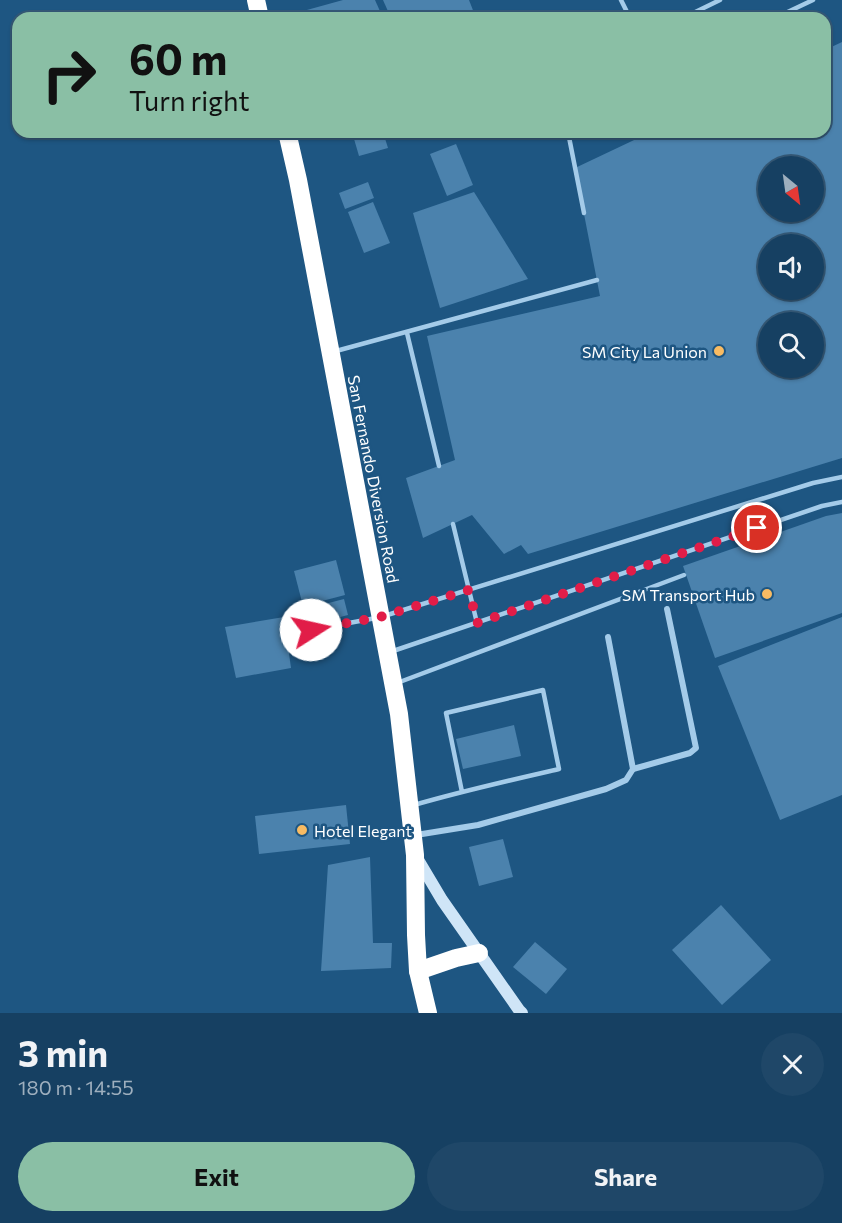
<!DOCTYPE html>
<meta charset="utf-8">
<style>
body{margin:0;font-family:Commissioner,sans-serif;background:#1f4768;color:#f1f3f6;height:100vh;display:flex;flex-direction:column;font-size:22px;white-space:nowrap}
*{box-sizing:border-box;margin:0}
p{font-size:20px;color:#9eafbe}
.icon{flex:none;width:33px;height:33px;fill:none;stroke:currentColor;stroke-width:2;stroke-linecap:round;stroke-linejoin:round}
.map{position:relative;height:1013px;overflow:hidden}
.sheet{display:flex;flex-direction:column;background:#164062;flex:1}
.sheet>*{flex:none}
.top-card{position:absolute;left:12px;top:12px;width:819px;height:126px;border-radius:18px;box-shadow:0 2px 4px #0004,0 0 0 2px #355977;background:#8abfa5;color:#111;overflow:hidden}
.needle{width:39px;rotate:151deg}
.buttons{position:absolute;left:758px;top:156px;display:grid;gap:12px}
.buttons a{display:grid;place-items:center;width:66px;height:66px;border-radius:50%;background:#164062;box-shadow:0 2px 4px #0004,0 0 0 2px #355977;font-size:30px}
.pin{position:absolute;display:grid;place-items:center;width:51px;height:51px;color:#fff;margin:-26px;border:3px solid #fff;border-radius:50%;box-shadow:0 2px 6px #0007}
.me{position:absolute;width:66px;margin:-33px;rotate:80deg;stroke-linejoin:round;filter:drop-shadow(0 0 4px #0008)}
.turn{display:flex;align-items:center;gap:21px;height:126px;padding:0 18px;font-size:27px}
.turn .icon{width:78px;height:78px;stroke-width:2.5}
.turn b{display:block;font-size:42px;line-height:51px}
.round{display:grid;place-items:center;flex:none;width:63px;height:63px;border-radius:32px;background:#1f4768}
.head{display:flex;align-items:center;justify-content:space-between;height:102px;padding:0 18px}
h1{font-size:36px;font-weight:700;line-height:45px}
.button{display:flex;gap:12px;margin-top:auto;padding:12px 18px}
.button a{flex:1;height:69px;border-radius:36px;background:#8abfa5;color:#111;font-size:24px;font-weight:700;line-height:69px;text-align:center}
.button a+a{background:#1f4768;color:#f1f3f6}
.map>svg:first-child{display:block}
.building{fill:#4b82ad;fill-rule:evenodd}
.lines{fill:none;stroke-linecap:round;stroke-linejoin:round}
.lane{stroke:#a4cbe9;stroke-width:4.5}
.street{stroke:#a4cbe9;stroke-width:6}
.secondary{stroke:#cfe5f7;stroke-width:12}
.highway{stroke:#fff;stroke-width:18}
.route{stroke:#e11d48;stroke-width:10;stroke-dasharray:0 18}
.poi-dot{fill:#f8bb63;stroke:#1e5682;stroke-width:2}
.labels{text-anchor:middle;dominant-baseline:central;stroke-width:5;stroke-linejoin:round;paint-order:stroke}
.poi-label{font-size:16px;fill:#fff;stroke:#1e5682;text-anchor:end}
.street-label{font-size:16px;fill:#fff;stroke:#1e5682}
</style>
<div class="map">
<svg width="842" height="1013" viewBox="0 0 842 1013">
<rect width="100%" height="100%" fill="#1e5682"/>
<g class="building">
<path d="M343 0H375L383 18H296V13Z"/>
<path d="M383 0H469L476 18H391Z"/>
<path d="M842 42V458L528 554 521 545 504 554 472 515 423 538 406 478 455 460 427 336 600 296 575 168 651 132H825V50ZM768 166H813V212H768ZM768 244H813V290H768ZM768 322H813V368H768Z"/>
<path d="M352 132H383L388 148 359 156Z"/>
<path d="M456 144 473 185 447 196 430 154Z"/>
<path d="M368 182 374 198 345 209 339 193Z"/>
<path d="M474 192 528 279 440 308 413 213Z"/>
<path d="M373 202 390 243 364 253 348 212Z"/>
<path d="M842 513V613L715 658 683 566 826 516Z"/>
<path d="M336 560 345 595 303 606 294 571Z"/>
<path d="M344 599 348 615 321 622 317 606Z"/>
<path d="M284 617 291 668 236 678 225 627Z"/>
<path d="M842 617V795L780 820 718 666Z"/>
<path d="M514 725 521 756 463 769 456 739Z"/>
<path d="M346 805 350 844 259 854 255 816Z"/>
<path d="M503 839 513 877 479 886 469 847Z"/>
<path d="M370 857 373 943H392L391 968 321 971 328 865Z"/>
<path d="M721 905 771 960 722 1005 672 950Z"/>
<path d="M535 942 567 969 546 994 513 967Z"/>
</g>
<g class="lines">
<g class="lane">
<path d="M621 0 630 18"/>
<path d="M683 18 720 0"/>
<path d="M775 18 813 0"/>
<path d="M568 132 584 213"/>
<path d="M407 333 439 466"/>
<path d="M336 351 597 280"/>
<path d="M453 524 477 623"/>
<path d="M384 616 813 483 842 477"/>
<path d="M311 630 376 618"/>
<path d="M393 651 822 506 842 502"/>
<path d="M397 683 684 575"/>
<path d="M414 805C462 791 511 780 559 769L543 690 446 713 462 792"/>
</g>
<g class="street">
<path d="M633 769 690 753 696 748 667 609"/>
<path d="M416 835 478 825 606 789 626 780 633 769 608 637"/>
</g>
<path class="secondary" d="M417 858 442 900 519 1010 522 1013"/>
<g class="highway">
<path d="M256 0 260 18"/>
<path d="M287 132 298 180 399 714 415 855 416 935 418 971 428 1013"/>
<path d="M418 971 456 958 479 953"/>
</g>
</g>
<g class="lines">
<path class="route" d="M311 630 380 617 469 590 477 623 757 528"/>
</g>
<g class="poi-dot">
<circle cx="719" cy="351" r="6"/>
<circle cx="767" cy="594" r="6"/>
<circle cx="302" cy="830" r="6"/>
</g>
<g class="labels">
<g class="poi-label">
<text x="707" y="351">SM City La Union</text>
<text x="755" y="594">SM Transport Hub</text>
<text x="314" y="830" text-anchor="start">Hotel Elegant</text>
</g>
<g class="street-label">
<text transform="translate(374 479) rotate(79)">San Fernando Diversion Road</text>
</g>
</g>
</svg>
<div class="buttons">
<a><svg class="needle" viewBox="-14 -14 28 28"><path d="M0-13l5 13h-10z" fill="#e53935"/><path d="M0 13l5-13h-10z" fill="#9eafbe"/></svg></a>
<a><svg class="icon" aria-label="sound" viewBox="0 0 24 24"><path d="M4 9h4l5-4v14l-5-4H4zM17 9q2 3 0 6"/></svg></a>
<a><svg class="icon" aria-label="search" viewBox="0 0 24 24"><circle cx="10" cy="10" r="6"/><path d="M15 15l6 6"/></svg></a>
</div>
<div class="pin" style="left:757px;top:528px;background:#d93025"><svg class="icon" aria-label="arrive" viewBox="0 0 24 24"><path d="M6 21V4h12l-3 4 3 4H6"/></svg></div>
<svg class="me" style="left:311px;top:630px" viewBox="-20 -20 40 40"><circle r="19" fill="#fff"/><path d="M0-13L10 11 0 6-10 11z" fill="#e11d48"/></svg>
<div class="top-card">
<div class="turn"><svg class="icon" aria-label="right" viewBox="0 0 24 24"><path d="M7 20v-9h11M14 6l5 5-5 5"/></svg><div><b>60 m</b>Turn right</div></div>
</div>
</div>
<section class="sheet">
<div class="head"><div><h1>3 min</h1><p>180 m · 14:55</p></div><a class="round"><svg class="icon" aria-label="close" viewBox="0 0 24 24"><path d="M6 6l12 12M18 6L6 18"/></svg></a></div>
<div class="button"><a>Exit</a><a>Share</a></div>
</section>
